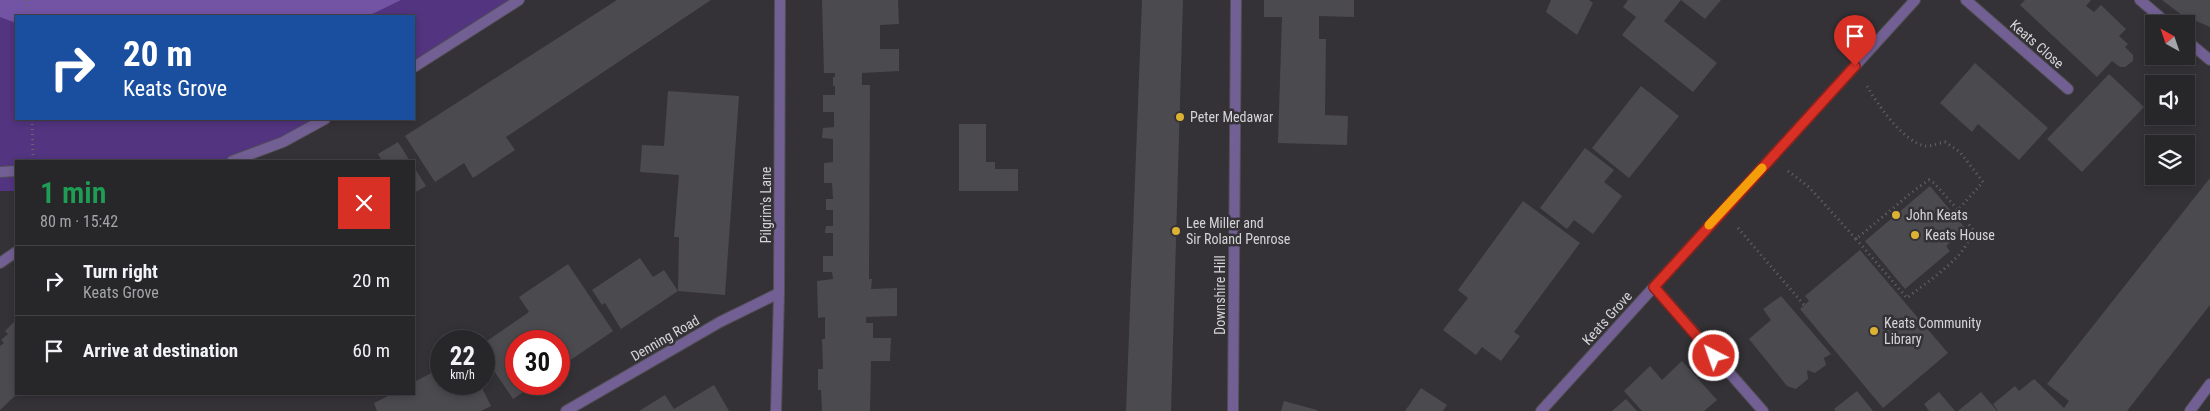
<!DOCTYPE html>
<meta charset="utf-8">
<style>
body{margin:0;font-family:"Roboto Condensed",sans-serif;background:#2f2e30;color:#f1f3f6;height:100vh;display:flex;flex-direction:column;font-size:19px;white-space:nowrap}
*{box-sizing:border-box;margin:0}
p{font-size:16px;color:#a4a5a8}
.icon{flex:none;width:28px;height:28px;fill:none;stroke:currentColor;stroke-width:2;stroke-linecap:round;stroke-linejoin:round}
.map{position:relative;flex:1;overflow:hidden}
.sheet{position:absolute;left:15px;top:160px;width:400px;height:235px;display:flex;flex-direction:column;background:#272628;border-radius:0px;box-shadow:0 2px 8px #0003,0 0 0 1px #434345}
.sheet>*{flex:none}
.guide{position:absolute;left:15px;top:15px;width:400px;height:105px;border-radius:0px;box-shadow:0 2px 8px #0003,0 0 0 1px #434345;background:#1a4fa0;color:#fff;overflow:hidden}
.needle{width:32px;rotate:320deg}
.tools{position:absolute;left:2145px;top:15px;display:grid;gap:10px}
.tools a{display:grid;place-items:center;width:50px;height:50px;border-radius:0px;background:#272628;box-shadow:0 2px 8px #0003,0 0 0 1px #434345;font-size:25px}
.speed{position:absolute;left:430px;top:330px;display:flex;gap:10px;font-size:25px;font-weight:700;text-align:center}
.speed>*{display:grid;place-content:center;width:65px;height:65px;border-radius:50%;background:#272628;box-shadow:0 2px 8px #0003,0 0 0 1px #434345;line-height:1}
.speed small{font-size:12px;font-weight:400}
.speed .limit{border:8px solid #d22;background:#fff;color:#111}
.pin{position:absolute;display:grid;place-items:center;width:42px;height:42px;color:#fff;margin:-51px -21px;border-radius:50% 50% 50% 0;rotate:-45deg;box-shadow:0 0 5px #0007}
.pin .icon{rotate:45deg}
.me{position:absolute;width:55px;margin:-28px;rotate:319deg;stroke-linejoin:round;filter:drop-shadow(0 0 4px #0008)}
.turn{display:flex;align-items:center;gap:18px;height:105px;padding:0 25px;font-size:22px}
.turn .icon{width:65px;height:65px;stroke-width:2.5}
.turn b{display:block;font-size:35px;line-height:42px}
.round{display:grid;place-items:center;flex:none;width:52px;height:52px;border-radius:0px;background:#2f2e30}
.overview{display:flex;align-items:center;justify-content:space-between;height:85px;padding:0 25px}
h1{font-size:30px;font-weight:600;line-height:38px;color:#1e9e55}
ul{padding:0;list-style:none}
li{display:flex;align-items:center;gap:15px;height:70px;padding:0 25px;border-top:1px solid #434345}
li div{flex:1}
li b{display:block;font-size:19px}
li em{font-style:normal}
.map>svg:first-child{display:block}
.green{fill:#533480}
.forest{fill:#7354a4}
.building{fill:#4b4a4e}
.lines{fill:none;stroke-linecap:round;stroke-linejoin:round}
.minor-casing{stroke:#514f53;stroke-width:12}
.path{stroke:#676569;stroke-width:3;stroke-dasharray:1 4;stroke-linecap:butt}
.minor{stroke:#725f94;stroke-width:10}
.route-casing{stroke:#8d1f18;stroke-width:12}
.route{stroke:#d93025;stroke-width:9}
.slow{stroke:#f59e0b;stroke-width:9}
.poi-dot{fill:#dcb233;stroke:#343236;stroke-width:2}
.labels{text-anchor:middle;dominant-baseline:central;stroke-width:5;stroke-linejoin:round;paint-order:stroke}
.street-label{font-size:14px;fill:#d5d4d7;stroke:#343236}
.poi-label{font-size:14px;fill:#d5d4d7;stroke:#343236;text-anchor:start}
</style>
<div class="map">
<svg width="2210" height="411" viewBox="0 0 2210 411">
<rect width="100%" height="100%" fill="#343236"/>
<path class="green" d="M0 0H519L414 67V16H16V119H325L232 161H16V191H0Z"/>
<path class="forest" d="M0 0H401L368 16H16V23L0 17Z"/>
<g class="building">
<path d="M617 0H711L506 137 515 150 473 178 464 163 435 182 405 136Z"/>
<path d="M822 0H898L899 24 880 25V49H899V71L862 73V85H870L869 279H872L871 289 897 288V316L866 317V323H873V338H891L890 361H871L870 411H822L821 390H818V369H823L822 339H825V317L818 318 817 281 833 279 832 272H823V256H833V233H825L826 226H833V210H826V199H833L832 183H824V163L833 162V139L822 138 823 128 834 127V112H823V95H835V86H833V77H835V73H824Z"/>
<path d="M1142 0H1183L1171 411H1126Z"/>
<path d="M1264 0H1354V17L1319 16V39H1326L1325 115 1348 116 1347 145 1278 143 1282 17H1264Z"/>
<path d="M1551 0H1589L1593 3 1577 35 1546 12Z"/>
<path d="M1628 0H1721L1705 19 1681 0 1664 21 1717 63 1693 92 1622 35 1636 17 1623 7Z"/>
<path d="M2025 0H2091L2086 6 2094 12 2101 5 2126 29 2119 36 2128 44 2125 47 2133 55V61L2125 67H2120L2112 61 2097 77 2020 5Z"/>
<path d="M2162 0H2210V27L2182 15Z"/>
<path d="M1975 63 2048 128 2019 160 1978 124 1972 132 1940 103Z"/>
<path d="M2109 74 2144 107 2082 172 2047 139Z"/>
<path d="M1641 86 1679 116 1629 178 1592 148Z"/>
<path d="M668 91 739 96 725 295 678 291 621 329 605 303 602 305 592 290 640 258 653 277 664 270 678 291 679 237H674L679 175 640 172 642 145 664 146Z"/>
<path d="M959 124H986V162H995V169H1018V191H959Z"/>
<path d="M398 142 410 161H382L378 154Z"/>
<path d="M1585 148 1614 170 1604 182 1622 196 1593 234 1574 220 1567 229 1540 208Z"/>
<path d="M414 167 426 186 414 193Z"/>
<path d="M2210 178V305L2127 411H1998L1993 404 2015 386 2019 391 2034 379 2064 408 2069 401 2047 384Z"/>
<path d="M1930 186 1966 229 1946 246 1950 251 1905 289 1865 241Z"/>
<path d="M1523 201 1580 243 1514 332 1520 336 1501 361 1482 347 1476 355 1443 330 1468 298 1458 290Z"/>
<path d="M1860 250 1948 353 1883 408 1800 309 1809 301 1805 296Z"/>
<path d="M568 264 613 331 559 368V341H516V384H535L513 399 484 356V343L529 312 519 297Z"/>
<path d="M1781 296 1831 354 1824 358 1826 365 1815 373 1807 370 1808 379 1796 389 1787 386 1749 339 1771 320 1763 309Z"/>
<path d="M16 320V395L0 410V346L4 343 1 340 8 334 5 331Z"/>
<path d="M1682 361 1717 400 1704 411H1642L1624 391 1650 366 1662 380Z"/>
<path d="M441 368V384H480L491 406 481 411H377L374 403 392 394H414V382Z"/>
<path d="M714 385 729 411H639L665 395 674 409Z"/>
<path d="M1421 388 1447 405 1443 411H1405Z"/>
<path d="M1857 391 1873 411H1836L1834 409Z"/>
<path d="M1939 392 1955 411H1929L1924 404Z"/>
<path d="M1981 392 1997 411H1958Z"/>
<path d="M1626 399 1637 411H1612Z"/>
<path d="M1284 401 1317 410V411H1281Z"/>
</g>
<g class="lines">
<g class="minor-casing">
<g id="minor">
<path d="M1966 0 2068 89"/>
<path d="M2140 0 2168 24"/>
<path d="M2186 40 2210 60"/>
<path d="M414 67 519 0"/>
<path d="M232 161 283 142 325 119"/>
<path d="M0 172 16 171"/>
<path d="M0 263 16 252"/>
<path d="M1654 287 1763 411"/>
<path d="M566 411 720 322 779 293"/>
<path d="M776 411 779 293 780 0"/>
<path d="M1233 411 1236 0"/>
<path d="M1541 411 1915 0"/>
<path d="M2190 411 2210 384"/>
</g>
</g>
<g class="path">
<path d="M27 0 28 16"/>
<path d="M32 119 33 156"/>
<path d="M1788 171 1809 187 1856 239 1916 189 1929 180 1934 183 1958 210 1983 182 1960 152 1945 142C1940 143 1932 146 1926 146 1904 143 1877 104 1867 86"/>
<path d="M1738 228 1804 305"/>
<path d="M1856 239 1907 298C1930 279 1965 259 1973 230L1958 210"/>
</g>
<use href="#minor" class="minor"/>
</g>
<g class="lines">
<g class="route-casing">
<path id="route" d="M1714 356 1654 287 1855 66"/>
</g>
<use href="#route" class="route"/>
<path class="slow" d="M1709 225 1762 168"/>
</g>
<g class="poi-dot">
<circle cx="1180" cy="117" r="5"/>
<circle cx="1896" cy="215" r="5"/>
<circle cx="1176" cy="231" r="5"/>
<circle cx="1915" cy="235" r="5"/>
<circle cx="1874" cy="331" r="5"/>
</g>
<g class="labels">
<g class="street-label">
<text transform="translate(2037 44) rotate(41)">Keats Close</text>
<text transform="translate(766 205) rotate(-90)">Pilgrim's Lane</text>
<text transform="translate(1220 295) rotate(-90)">Downshire Hill</text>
<text transform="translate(1607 318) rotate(-48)">Keats Grove</text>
<text transform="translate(665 338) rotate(-30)">Denning Road</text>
</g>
<g class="poi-label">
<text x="1190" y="117">Peter Medawar</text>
<text x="1906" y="215">John Keats</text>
<text x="1186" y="223">Lee Miller and<tspan x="1186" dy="16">Sir Roland Penrose</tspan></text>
<text x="1925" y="235">Keats House</text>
<text x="1884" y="323">Keats Community<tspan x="1884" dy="16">Library</tspan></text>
</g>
</g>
</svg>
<div class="tools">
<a><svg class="needle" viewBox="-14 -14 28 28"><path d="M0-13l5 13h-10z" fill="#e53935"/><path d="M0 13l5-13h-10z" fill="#a4a5a8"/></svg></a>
<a><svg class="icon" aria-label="sound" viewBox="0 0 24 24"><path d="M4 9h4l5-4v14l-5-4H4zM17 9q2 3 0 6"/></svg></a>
<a><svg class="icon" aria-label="layers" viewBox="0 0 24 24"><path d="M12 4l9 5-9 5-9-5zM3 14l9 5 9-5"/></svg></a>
</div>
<div class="speed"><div>22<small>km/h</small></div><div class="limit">30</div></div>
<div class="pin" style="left:1855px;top:66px;background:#d93025"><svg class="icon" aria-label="arrive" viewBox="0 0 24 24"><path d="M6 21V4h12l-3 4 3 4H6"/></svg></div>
<svg class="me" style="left:1714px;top:356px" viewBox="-20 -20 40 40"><circle r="17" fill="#d93025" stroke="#fff" stroke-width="3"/><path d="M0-11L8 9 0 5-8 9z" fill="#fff"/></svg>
<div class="guide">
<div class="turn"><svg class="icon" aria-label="right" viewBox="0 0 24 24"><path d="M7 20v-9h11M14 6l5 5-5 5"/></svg><div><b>20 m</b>Keats Grove</div></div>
</div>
<section class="sheet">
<div class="overview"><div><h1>1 min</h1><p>80 m · 15:42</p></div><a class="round" style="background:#d93025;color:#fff"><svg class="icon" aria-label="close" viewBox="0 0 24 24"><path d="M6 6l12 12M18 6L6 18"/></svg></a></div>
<ul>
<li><svg class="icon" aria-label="right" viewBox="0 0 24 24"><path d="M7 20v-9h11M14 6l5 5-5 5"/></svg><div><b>Turn right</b><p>Keats Grove</p></div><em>20 m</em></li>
<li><svg class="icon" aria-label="arrive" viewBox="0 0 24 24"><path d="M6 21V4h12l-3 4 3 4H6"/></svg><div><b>Arrive at destination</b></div><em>60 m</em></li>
</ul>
</section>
</div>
